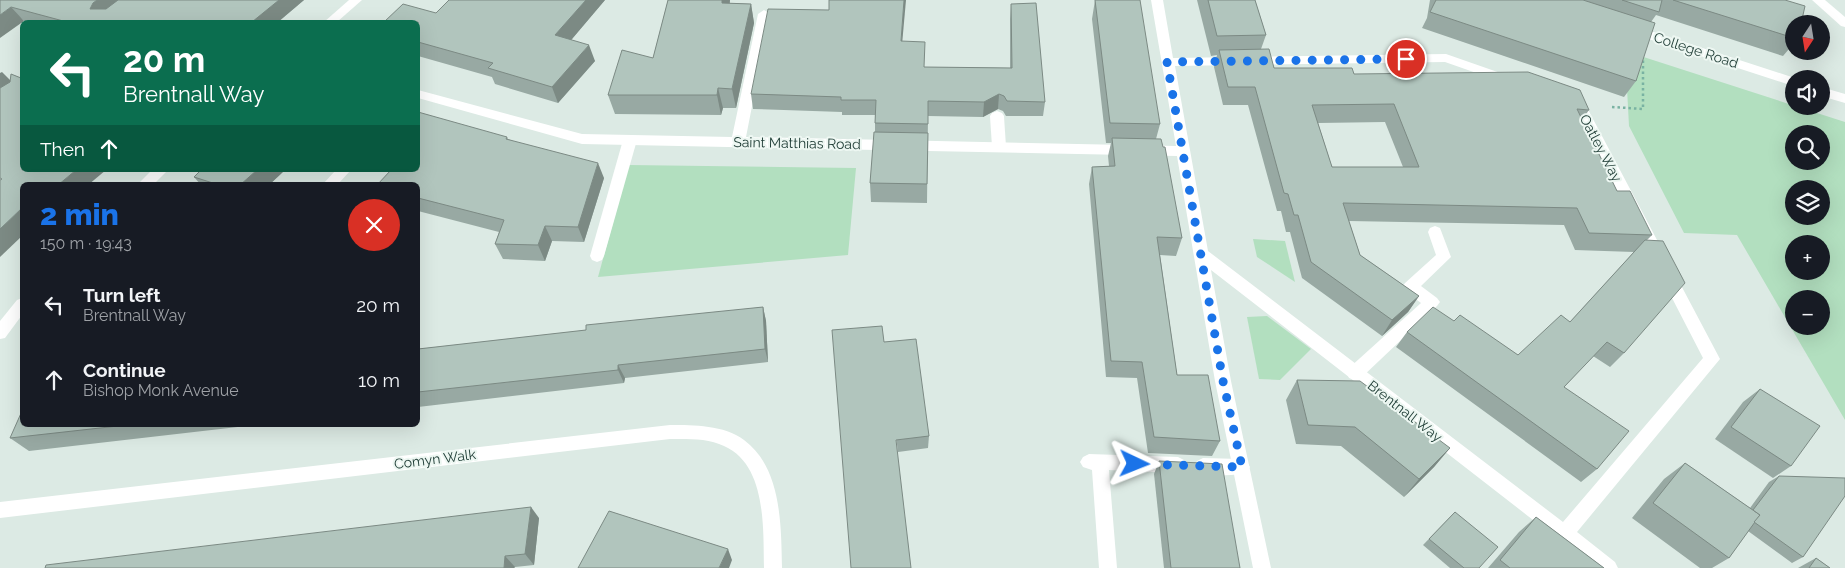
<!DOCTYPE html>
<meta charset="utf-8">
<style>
body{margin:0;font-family:Raleway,sans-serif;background:#20242c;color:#f1f3f6;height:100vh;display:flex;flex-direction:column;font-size:19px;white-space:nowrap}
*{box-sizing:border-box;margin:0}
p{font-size:16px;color:#9ea1a6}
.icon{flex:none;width:28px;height:28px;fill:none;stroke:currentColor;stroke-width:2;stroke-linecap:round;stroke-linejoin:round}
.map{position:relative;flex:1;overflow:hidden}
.details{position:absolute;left:20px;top:182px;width:400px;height:245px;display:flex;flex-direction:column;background:#171b24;border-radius:8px;box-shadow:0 5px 20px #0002}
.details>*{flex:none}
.hud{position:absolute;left:20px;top:20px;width:400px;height:152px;border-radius:8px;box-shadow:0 5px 20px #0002;background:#0b6e4f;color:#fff;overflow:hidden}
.needle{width:32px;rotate:192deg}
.fabs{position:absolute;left:1785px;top:15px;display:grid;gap:10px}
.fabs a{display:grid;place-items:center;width:45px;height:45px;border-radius:50%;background:#171b24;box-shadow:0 5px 20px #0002;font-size:25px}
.pin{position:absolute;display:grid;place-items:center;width:42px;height:42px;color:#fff;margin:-21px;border:2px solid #fff;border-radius:50%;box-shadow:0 1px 5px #0007}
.me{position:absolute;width:55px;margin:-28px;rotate:92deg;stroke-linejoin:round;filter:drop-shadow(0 0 4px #0008)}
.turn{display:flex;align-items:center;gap:18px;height:105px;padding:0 20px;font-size:22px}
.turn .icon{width:65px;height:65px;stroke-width:2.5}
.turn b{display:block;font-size:35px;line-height:42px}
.then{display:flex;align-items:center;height:48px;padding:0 20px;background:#0003;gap:10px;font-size:19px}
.round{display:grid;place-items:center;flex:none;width:52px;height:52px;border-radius:26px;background:#20242c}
.headline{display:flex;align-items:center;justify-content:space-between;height:85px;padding:0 20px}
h1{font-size:30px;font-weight:800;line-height:38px;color:#1a73e8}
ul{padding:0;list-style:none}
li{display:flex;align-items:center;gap:15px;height:75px;padding:0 20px}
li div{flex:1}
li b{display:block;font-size:19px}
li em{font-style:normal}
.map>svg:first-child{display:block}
.green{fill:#b2dfbf;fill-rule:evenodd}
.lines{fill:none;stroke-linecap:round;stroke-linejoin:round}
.path{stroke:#79b2a2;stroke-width:2.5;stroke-dasharray:2.5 3;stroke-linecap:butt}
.lane{fill:#fff;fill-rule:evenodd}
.street{fill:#fff;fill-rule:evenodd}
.wall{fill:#98a9a3;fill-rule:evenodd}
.shaded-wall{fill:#7c8a84}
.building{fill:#b1c5bd;stroke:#7c8a84;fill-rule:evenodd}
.route{stroke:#1a73e8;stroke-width:9;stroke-dasharray:0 16.2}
.labels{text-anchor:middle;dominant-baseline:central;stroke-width:4;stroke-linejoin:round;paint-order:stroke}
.street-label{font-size:14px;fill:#1d3b34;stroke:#edf7f2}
</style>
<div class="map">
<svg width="1845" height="568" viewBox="0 0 1845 568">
<rect width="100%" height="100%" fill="#dceae4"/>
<g class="green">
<path d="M1625 51 1845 122V420L1737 235 1684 233 1629 126ZM1794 134H1821V161H1794ZM1794 189H1821V216H1794ZM1794 244H1821V271H1794ZM1794 299H1821V326H1794Z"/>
<path d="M629 165 856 168 848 255 598 277Z"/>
<path d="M1253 239 1285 241 1295 282 1257 257Z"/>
<path d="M1267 316 1311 349 1280 380 1259 379 1247 317Z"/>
</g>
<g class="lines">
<path class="path" d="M1612 107 1643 109V59"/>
<g class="lane">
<path d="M997 111 1002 113 1004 116 1006 147 1004 150H994L992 147 990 116 992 113Z"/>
<path d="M630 135 635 137 637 140 604 256 602 260 597 262 592 260 590 256 623 140 625 137Z"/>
<path d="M336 170H351L337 185H322Z"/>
<path d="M1435 226 1440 228 1451 257 1421 286 1437 298 1440 302 1437 306 1361 378 1355 380 1349 378 1347 373 1349 368 1421 303 1405 291 1402 287 1405 283 1436 255 1428 232 1430 228Z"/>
<path d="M1089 454 1178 457 1184 460 1187 465 1184 470 1178 473 1109 470 1117 568H1099L1092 470 1083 467 1080 462 1083 457Z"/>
<path d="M1203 458 1241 459 1247 462 1250 467 1247 472C1234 477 1210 476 1197 471L1194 466 1197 461Z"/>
</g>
<g class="street">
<path d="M349 0H362L337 22H324Z"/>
<path d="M1151 0H1163L1173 58 1446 54 1509 76 1511 79 1509 82 1505 83 1445 62 1175 66 1208 251 1563 522 1703 358 1574 108 1566 106 1565 103 1566 100 1571 99 1584 102 1720 359 1577 532 1615 562 1618 568H1595L1211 270 1231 381 1271 568H1253L1215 381 1177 156 582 144 418 98V90L582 134 732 137 758 14 764 10 770 14 746 137 1176 146Z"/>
<path d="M1812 0H1825L1845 17V27L1841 26Z"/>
<path d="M1631 25 1635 26 1798 79H1794V86L1790 85 1627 32 1625 29 1627 26Z"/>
<path d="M1821 87 1845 94V103L1821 96Z"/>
<path d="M152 170H168L153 185H137Z"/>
<path d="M22 298V315L5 338 0 339V321L17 300Z"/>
<path d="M670 425C694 425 724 425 744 440 782 468 781 526 782 568H764C763 529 767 465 724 446 708 438 687 439 670 439L0 518V502Z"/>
</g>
</g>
<g class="wall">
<path d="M0 0H304L278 22H29L24 21Z"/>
<path d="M605 0 571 40 595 61 558 103 495 84 492 77 418 56V22L436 13Z"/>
<path d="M668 0H730V3L751 4 754 23 736 108H723L721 115 615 114 608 95 653 58Z"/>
<path d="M1095 0 1160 124 1156 139 1182 238 1176 256 1160 255 1177 375 1220 441 1212 456 1148 453 1137 378 1106 377 1089 184 1092 167 1109 166 1108 156 1111 143H1106L1092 19Z"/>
<path d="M1197 0H1255L1266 35 1261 49 1274 68 1354 74 1589 110 1582 120 1617 191 1652 235 1647 240 1624 353 1610 367 1593 356 1564 387 1597 469 1581 482 1396 347 1407 332 1454 321 1518 355 1570 322 1634 252 1575 250 1564 225 1349 221 1360 255 1419 296 1408 312 1382 336 1302 278 1290 232H1286L1281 211H1277L1248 105H1223L1214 67 1217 55 1211 56ZM1385 122 1403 167H1332L1318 123Z"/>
<path d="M1430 0H1785L1794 24V43L1783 56 1656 15 1651 22 1636 81 1624 97 1422 28 1427 18Z"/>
<path d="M1011 4 1045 102 1043 116H1006L1003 111 998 109 983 117 928 116 927 203 871 202 870 183 875 132V115H842V112L753 109 751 94 902 41 924 67 1010 68V19Z"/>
<path d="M507 137 508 139 604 178 584 242 552 241 545 261 503 259 495 244 499 232 418 211V185Z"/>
<path d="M285 170 269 185H201L194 177Z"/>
<path d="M763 307 766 321 768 362 625 378 624 383 418 407V349L555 334Z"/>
<path d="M884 342 929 436 928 448 898 452Z"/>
<path d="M1297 380 1450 448 1434 467 1404 497 1341 446 1296 444 1286 400Z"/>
<path d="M1760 389 1791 466 1773 478 1715 439 1743 402Z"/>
<path d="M22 425H255L29 451 10 438Z"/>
<path d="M1159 461 1240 568H1164L1154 474Z"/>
<path d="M1685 463 1750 508 1769 482 1779 476 1803 557 1792 563 1748 531 1729 558 1712 568H1700L1632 518 1664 479Z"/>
<path d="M1455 512 1479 568H1450L1423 545Z"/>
<path d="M1536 517 1604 568H1488L1519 532Z"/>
<path d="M539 518 534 565 515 567 514 568H45Z"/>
<path d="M1816 558 1830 568H1798Z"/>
</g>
<g class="shaded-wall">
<path d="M97 0H128L104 17 90 9 93 3Z"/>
<path d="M279 0H304L278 22H252Z"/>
<path d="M586 0H605L561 52 555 35Z"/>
<path d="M722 0H730L726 23 722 3Z"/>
<path d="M904 0H906L901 56V41Z"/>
<path d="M751 4 754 23 736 108 732 89Z"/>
<path d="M11 7 24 21 0 38V15Z"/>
<path d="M589 45 595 61 558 103 552 87Z"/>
<path d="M2 72 16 86 0 96V73Z"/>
<path d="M718 88 723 108 721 115 717 95Z"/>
<path d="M999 94 998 109 983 117 984 102Z"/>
<path d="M598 163 604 178 584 242 578 227Z"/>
<path d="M76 170H106L88 185H58Z"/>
<path d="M257 170H285L269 185H240Z"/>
<path d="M22 208V236L0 257V229Z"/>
<path d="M545 226 552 241 545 261 538 245Z"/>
<path d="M1419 296 1408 312 1382 336 1392 320Z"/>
<path d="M763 307 766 321 768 362 765 349Z"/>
<path d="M618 365 625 378 624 383 618 370Z"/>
<path d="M1450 448 1434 467 1404 497 1419 479Z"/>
<path d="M531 507 539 518 534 565 525 554Z"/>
<path d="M728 549 732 560 729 568H719Z"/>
<path d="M505 556 515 567 514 568H504Z"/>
</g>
<g class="building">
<path d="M0 0H97L93 3 90 9H106L118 0H279L252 22H67L11 7 0 15Z"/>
<path d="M449 0H586L555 35 589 45 552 87 488 68 493 63 418 42V22H384L403 4 436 13Z"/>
<path d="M668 0H722V3L751 4 732 89 718 88 717 95H608L622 50 653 58Z"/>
<path d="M829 0H904L901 41 925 42 924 67 1012 68 1011 4 1036 3 1045 102 1007 101 1004 96 999 94 984 102 928 101V124L875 123 876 100H841V97L751 94 768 9 829 10Z"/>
<path d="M1095 0H1140L1160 124 1110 123Z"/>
<path d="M1208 0H1255L1266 35 1217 36Z"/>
<path d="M1436 0H1583L1655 23 1636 81 1430 12Z"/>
<path d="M1622 0H1662L1659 12Z"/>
<path d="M1673 0H1785L1805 6 1801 24H1794V38Z"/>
<path d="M1269 49 1274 68H1352L1354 74 1528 72 1580 90 1589 110 1577 109 1617 191H1630L1652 235 1589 233 1577 208 1343 203 1360 255 1419 296 1392 320 1311 262 1298 215H1294L1288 194 1284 193 1255 87H1228L1219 50ZM1394 104 1419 167H1332L1312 105Z"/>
<path d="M11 74 21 78 22 77V170H76L58 185H22V208L0 229V180L2 179 0 178V88L10 82Z"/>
<path d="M418 112 507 137 506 139 598 163 578 227 545 226 538 245 495 244 504 220 418 198V185H377L391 170H418Z"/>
<path d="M874 132 928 133 927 184 870 183Z"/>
<path d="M1112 138 1161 139 1163 147H1165L1182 238 1157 237 1177 375H1208L1220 441 1154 437 1142 362 1111 361 1092 167 1115 166Z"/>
<path d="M201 170H257L240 185H219L194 177Z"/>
<path d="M1645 240 1663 241 1685 283 1624 353 1607 342 1564 387 1629 431 1597 469 1407 332 1433 307 1454 321 1460 315 1518 355 1561 315 1570 322Z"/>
<path d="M763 307 765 349 618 365V370L418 392V349L586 330V325Z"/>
<path d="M882 326 884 342 916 339 929 436 896 440 911 568H851L832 330Z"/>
<path d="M1297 380 1360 381 1450 448 1419 479 1355 427 1308 425Z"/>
<path d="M1760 389 1820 426 1791 466 1731 427Z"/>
<path d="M22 411V425H127L10 438Z"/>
<path d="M1159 461 1222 464 1240 568H1171Z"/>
<path d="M1685 463 1760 515 1729 558 1653 503Z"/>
<path d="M1779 476 1845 478V496L1803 557 1754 522 1760 515 1753 510Z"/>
<path d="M531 507 525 554 505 556 504 568H45L46 565Z"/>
<path d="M609 511 728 549 719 568H578Z"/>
<path d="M1455 512 1498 547 1479 568H1464L1429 539Z"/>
<path d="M1536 517 1604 568H1510L1500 560Z"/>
<path d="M1816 558 1830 568H1809Z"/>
</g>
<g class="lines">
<path class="route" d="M1135 464 1242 467 1223 381 1167 62 1406 59"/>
</g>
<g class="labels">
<g class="street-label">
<text transform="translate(1696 50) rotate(18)">College Road</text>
<text transform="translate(797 143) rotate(1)">Saint Matthias Road</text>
<text transform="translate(1601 148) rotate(62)">Oatley Way</text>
<text transform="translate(1405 411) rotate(38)">Brentnall Way</text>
<text transform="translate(435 459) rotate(-7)">Comyn Walk</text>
</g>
</g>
</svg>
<div class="fabs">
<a><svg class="needle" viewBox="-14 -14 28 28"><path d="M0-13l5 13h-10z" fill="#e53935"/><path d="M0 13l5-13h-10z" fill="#9ea1a6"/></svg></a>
<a><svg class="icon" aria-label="sound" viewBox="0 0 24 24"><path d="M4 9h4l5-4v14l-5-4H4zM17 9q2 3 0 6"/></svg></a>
<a><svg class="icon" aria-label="search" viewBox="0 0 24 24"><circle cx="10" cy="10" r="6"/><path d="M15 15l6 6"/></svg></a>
<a><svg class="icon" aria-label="layers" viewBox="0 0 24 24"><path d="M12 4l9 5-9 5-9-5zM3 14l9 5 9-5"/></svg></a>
<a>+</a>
<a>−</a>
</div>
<div class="pin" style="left:1406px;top:59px;background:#d93025"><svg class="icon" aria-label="arrive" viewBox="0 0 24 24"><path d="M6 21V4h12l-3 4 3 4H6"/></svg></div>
<svg class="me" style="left:1135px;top:464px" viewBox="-20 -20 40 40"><path d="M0-17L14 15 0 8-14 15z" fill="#1a73e8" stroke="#fff" stroke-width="4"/></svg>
<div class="hud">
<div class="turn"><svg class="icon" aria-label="left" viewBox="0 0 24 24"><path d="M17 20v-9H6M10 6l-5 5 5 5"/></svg><div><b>20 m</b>Brentnall Way</div></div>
<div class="then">Then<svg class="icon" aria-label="ahead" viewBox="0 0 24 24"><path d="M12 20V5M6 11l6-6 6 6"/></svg></div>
</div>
<section class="details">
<div class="headline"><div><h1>2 min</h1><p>150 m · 19:43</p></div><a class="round" style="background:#d93025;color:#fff"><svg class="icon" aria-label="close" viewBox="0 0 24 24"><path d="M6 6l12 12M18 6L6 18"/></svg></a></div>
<ul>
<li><svg class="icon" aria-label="left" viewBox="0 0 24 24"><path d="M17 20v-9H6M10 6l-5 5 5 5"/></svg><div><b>Turn left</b><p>Brentnall Way</p></div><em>20 m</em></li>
<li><svg class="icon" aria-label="ahead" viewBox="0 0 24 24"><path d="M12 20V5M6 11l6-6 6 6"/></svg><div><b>Continue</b><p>Bishop Monk Avenue</p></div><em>10 m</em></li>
</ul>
</section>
</div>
